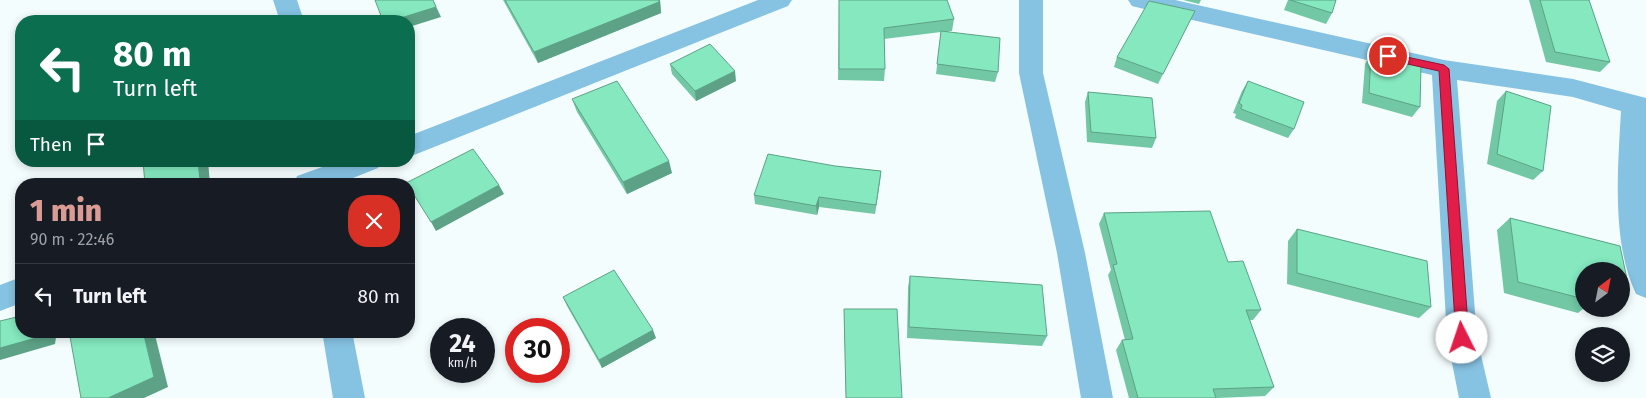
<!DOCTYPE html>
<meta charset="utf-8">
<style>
body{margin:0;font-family:"Fira Sans",sans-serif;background:#20242c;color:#f1f3f6;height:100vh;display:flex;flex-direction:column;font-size:19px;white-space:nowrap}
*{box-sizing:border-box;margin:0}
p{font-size:16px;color:#9ea1a6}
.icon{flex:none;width:28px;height:28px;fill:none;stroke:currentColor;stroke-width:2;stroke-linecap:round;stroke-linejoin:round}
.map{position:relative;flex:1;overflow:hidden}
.drawer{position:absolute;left:15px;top:178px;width:400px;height:160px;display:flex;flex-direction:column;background:#171b24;border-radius:20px;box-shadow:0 2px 8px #0003}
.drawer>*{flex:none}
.banner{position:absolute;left:15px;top:15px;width:400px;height:152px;border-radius:20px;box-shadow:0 2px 8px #0003;background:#0b6e4f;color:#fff;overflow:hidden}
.needle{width:32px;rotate:32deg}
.fabs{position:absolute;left:1575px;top:262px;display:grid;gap:10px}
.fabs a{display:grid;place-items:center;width:55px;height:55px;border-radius:50%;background:#171b24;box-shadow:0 2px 8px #0003;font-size:25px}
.speed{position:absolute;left:430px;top:318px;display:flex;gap:10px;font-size:25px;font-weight:700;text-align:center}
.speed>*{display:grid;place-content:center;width:65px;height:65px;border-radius:50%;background:#171b24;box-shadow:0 2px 8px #0003;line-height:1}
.speed small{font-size:12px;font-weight:400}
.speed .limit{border:8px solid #d22;background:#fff;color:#111}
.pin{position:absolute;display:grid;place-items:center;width:42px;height:42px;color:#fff;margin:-21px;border:2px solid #fff;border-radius:50%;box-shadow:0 1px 5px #0007}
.me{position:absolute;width:55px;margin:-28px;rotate:356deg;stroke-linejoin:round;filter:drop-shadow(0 0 4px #0008)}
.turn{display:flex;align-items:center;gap:18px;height:105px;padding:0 15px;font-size:22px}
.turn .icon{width:65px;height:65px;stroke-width:2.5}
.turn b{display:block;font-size:35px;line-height:42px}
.then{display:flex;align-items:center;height:48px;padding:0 15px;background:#0003;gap:10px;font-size:19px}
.round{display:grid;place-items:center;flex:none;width:52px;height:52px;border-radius:20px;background:#20242c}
.summary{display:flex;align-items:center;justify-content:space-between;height:85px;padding:0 15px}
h1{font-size:30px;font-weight:800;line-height:38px;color:#d99b93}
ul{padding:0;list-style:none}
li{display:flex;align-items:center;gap:15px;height:65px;padding:0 15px;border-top:1px solid #363941}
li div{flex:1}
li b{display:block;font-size:19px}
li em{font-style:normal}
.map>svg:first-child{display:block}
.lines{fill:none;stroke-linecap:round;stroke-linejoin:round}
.street{fill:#86c2e2;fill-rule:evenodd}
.wall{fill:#72c8a4}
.shaded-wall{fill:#5da286}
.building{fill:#85e8bf;stroke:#5da286}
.route{fill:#e11d48;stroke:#92132f}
</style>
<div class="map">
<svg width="1646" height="398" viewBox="0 0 1646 398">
<rect width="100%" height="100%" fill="#f4fdfe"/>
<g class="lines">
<g class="street">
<path d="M273 0H297L304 21H280Z"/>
<path d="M758 0H792L788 6 409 157V136Z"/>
<path d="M1019 0H1043V73L1085 253 1113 398H1081L1057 253 1019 73Z"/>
<path d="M1128 0H1175L1444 60 1573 79 1646 98V298L1636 294C1611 242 1618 167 1621 111L1573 97 1457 80 1477 338 1491 398H1459L1447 338 1432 75 1140 8 1132 6Z"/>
<path d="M339 161H382L378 168 338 184H294L297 176Z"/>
<path d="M21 277V303L0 311V285Z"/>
<path d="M322 331H352L365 398H333Z"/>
</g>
</g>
<g class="wall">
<path d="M503 0H660L661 13 538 63Z"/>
<path d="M839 0 954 19 952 31H948L998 72 995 82 936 74 941 32 884 39 885 69 884 81 838 80Z"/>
<path d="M1183 0H1201L1199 4Z"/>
<path d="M1288 0H1336L1332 13 1326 24 1284 10Z"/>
<path d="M1529 0H1589L1610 62 1600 72 1546 62Z"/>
<path d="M1195 11 1158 84 1114 67 1117 57Z"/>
<path d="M1371 54 1420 107 1412 117 1362 103 1365 64Z"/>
<path d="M670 64 736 81 696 101 672 74Z"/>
<path d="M1248 81 1294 129 1288 138 1235 118 1236 114 1233 113 1242 91Z"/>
<path d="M1506 91 1543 171 1533 180 1487 164 1497 101Z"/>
<path d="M1088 92 1156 138 1152 148 1087 142 1085 102Z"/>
<path d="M572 99 672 173 627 194 577 112Z"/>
<path d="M835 166 881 171 875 214 819 207 817 215 755 204 754 195Z"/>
<path d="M1104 213 1228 262 1261 310 1253 320H1250L1274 387 1265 396 1217 398H1129L1116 350 1122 340H1125L1108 275 1111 270 1099 224Z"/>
<path d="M1510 218 1620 246 1627 279 1621 283V271H1584V308L1578 313 1504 293 1497 230Z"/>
<path d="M1297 229 1431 307 1419 318 1287 284 1288 241Z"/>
<path d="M910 276 1047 336 1042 346 907 338 908 287Z"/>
<path d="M563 297 656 338 602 368 567 306Z"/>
<path d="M844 309 902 398H846Z"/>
</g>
<g class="shaded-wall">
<path d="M433 0 441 17 409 27V21H391Z"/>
<path d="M660 0 661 13 538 63 534 52Z"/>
<path d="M735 71 736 81 696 101 695 91Z"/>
<path d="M198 161H208L210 184H188Z"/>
<path d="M669 161 672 173 627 194 623 182Z"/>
<path d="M881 171 880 181 875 214 876 205Z"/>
<path d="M499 185 504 194 436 231 431 222Z"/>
<path d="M819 197V207L817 215 816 206Z"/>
<path d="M653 330 656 338 602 368 599 360Z"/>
<path d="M44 331H57L55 344 0 360V348Z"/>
<path d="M143 331H154L168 387 144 398H108Z"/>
<path d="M257 331H278L265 338Z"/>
</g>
<g class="building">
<path d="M375 0H433L436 7 391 21H383Z"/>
<path d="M505 0H659V2L534 52Z"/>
<path d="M839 0H947L954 19 884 28 885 69H839Z"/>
<path d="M1290 0H1336L1332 13Z"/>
<path d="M1540 0H1589L1610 62 1555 52Z"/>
<path d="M1149 1 1195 11 1163 74 1117 57Z"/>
<path d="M941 31 1000 38 998 72 937 64Z"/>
<path d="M710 44 735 71 695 91 670 64Z"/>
<path d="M1371 54 1421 66 1420 107 1369 93Z"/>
<path d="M617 81 669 161 623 182 572 99Z"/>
<path d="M1248 81 1304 102 1294 129 1241 109 1242 105 1239 103Z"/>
<path d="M1506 91 1551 106 1543 171 1497 154Z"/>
<path d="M1088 92 1152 98 1156 138 1091 132Z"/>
<path d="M473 149 499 185 431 222 409 187V184L406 183Z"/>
<path d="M768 154 835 166 881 171 876 205 819 197 816 206 754 195Z"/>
<path d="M143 161H198L200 180 188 184H145Z"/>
<path d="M1210 211 1228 262 1243 261 1261 310H1246L1274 387 1213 389 1216 398H1138L1122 340 1133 339 1113 265 1117 264 1104 213Z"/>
<path d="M1510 218 1620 246 1627 279 1621 278V271H1596L1587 269 1588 271H1584V299L1518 282Z"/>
<path d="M1297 229 1427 261 1431 307 1297 273Z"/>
<path d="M614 270 653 330 599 360 563 297Z"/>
<path d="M910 276 1042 285 1047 336 909 327Z"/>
<path d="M844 309H897L902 398H846Z"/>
<path d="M21 316V331H44L43 336 0 348V321Z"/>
<path d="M69 331H143L154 377 108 398H81Z"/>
</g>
<path class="route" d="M1388 53 1444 65 1449 69 1469 338 1467 343 1462 344 1458 343 1456 338 1439 71 1385 59V54Z"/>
</svg>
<div class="fabs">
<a><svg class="needle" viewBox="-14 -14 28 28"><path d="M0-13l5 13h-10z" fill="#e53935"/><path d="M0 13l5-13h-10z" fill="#9ea1a6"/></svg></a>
<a><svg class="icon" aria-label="layers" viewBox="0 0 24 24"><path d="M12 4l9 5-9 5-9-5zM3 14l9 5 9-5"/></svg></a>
</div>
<div class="speed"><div>24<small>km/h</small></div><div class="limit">30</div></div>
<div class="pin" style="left:1388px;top:56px;background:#d93025"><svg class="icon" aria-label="arrive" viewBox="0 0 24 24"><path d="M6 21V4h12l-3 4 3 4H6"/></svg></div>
<svg class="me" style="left:1462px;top:338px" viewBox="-20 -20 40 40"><circle r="19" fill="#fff"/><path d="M0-13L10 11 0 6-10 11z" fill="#e11d48"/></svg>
<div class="banner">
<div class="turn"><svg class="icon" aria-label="left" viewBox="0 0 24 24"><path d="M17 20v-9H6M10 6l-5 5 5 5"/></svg><div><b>80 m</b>Turn left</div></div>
<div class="then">Then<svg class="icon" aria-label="arrive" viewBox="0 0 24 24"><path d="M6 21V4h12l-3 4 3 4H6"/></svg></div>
</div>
<section class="drawer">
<div class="summary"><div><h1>1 min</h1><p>90 m · 22:46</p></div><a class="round" style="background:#d93025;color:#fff"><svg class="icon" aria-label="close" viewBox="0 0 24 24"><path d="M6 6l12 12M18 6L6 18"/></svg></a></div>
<ul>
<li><svg class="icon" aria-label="left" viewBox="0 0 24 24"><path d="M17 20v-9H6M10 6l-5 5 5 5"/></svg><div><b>Turn left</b></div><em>80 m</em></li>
</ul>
</section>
</div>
